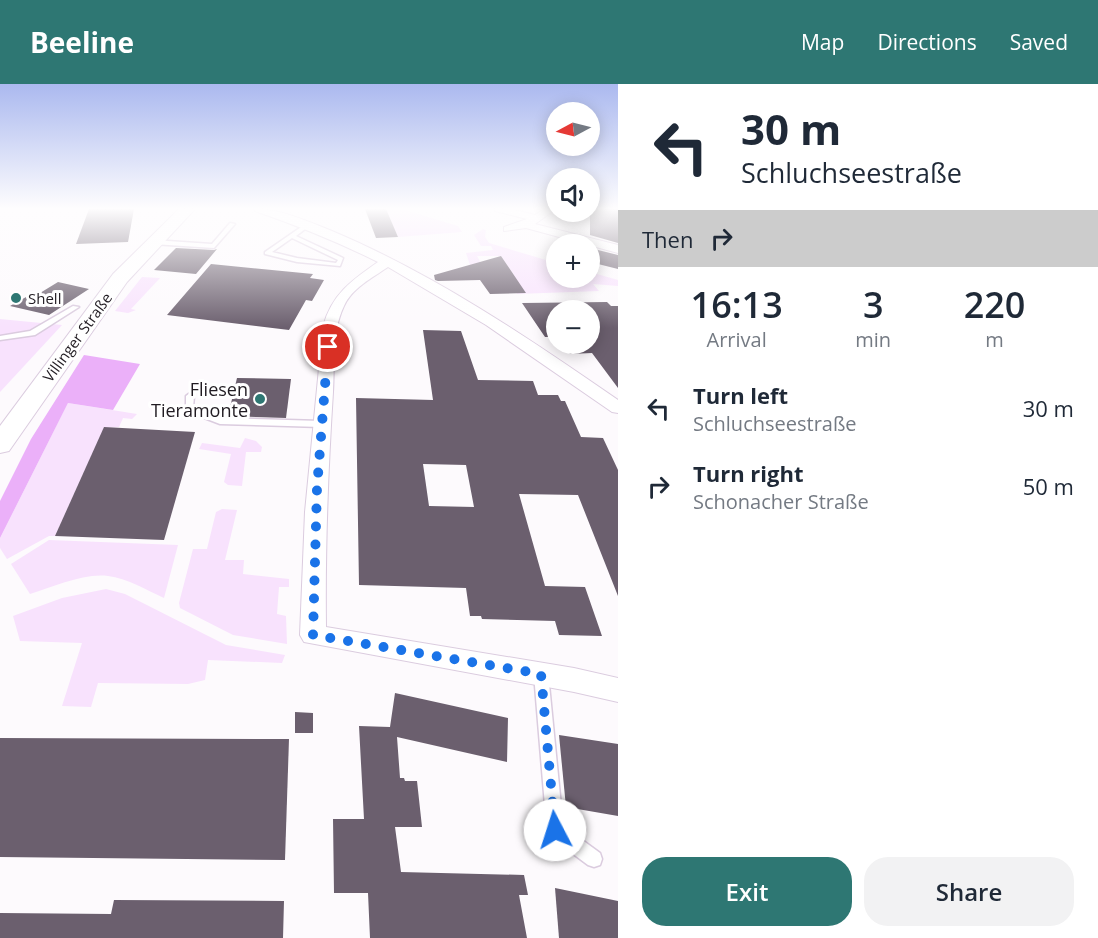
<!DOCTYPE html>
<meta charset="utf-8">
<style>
body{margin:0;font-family:"Open Sans",sans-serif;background:#f2f2f3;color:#1f2937;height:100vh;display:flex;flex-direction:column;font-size:22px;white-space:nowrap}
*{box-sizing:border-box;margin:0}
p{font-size:20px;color:#747a83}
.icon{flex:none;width:33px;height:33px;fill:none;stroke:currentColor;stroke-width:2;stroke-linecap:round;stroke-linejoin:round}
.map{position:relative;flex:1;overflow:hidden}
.side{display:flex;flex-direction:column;background:#fff;width:480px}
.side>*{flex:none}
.guide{background:#fff;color:#1f2937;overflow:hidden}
.needle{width:39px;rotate:263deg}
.fabs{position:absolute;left:546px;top:18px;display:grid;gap:12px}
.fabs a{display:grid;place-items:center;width:54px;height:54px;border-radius:50%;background:#fff;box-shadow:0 3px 15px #0003;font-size:30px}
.pin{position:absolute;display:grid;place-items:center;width:51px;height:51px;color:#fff;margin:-26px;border:3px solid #fff;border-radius:50%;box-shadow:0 2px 6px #0007}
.me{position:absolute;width:66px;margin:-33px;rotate:355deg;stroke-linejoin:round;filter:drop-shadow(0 0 4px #0008)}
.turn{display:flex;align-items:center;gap:21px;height:126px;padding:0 24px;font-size:27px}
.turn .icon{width:78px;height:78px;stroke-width:2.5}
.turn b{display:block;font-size:42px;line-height:51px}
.then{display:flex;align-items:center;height:57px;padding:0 24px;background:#0003;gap:12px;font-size:22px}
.eta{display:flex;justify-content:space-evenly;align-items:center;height:102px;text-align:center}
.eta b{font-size:36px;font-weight:600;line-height:42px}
.primary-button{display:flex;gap:12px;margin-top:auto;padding:12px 24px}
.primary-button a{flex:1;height:69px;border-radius:24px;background:#2e7773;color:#fff;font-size:24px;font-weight:600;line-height:69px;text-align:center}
.primary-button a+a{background:#f2f2f3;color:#1f2937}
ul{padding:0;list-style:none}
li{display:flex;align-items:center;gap:18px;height:78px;padding:0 24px}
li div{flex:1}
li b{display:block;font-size:22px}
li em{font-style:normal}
header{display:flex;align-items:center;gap:36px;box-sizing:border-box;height:84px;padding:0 30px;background:#2e7773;color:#fff}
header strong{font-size:28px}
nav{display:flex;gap:33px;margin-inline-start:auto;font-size:21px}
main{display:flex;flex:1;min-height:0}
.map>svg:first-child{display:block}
.green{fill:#f8e2fd}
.forest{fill:#ebb0f9}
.building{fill:#6b5f6e;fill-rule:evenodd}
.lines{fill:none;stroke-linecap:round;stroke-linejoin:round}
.service-casing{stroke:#dbccdf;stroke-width:3}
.minor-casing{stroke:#dbccdf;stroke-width:2}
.secondary-casing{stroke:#dbccdf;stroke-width:2}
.service{fill:#fff;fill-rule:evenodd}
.minor{fill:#fff;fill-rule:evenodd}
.secondary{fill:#fff;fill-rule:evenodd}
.route{stroke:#1a73e8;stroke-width:10;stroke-dasharray:0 18}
.poi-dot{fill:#2e7773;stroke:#fff;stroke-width:2}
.labels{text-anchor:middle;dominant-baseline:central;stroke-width:6;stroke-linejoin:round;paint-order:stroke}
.far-poi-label{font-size:15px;fill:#211c22;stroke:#fff;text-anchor:start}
.far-street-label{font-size:15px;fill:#211c22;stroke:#fff}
.poi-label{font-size:18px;fill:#211c22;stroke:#fff;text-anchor:end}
</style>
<header>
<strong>Beeline</strong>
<nav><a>Map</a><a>Directions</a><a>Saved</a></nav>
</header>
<main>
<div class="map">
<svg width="618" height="854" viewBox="0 0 618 854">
<rect width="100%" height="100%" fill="#fdfafd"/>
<g class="green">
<path d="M363 125H402L458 142 462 148 398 153 392 140H381L375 125Z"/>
<path d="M483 145 486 146 485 153 489 159 556 179V194H590V188L618 196V202L593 200 599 207 517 210 505 192 514 191 501 172H477L482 181H470L466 169 493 166 491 162H481L474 151Z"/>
<path d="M142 193 160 194 131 225 136 226 128 229 115 227Z"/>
<path d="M0 235 62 241 0 308Z"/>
<path d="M68 319 137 330 132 335 123 334 119 343 104 344 55 452H49L7 475 0 464V454Z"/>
<path d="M245 354 256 357 262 363 261 368H246L242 402 228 401 224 398 231 370 199 365 202 359 240 364Z"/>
<path d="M222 425 237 426 225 476H244L243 490 289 495V503H279L277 530 286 532 287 560 233 551 180 524 179 519 193 465H207L216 428Z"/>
<path d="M49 456 178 461 164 514C146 506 127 494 108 492 83 489 54 503 30 510L11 480Z"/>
<path d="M106 505 125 510 226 561 285 571 282 579 208 576 205 596 188 600 98 599 91 623 62 622 82 559 20 557 13 532 62 514Z"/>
</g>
<path class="forest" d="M84 271 140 280 113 326 68 319 0 454V417L31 355Z"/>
<g class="building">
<path d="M89 125H134L128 158 76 160Z"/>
<path d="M365 125H386L398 153 376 154Z"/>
<path d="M590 125H618V159L590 151Z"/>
<path d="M176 164 214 166 217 165 196 190 154 186Z"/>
<path d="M590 164 618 171V185L590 178Z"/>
<path d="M501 172 526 209 490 210 480 196 438 197 435 196 434 191Z"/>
<path d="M211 180 313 190 310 194 324 196 312 217 306 216 289 246 167 231Z"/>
<path d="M58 198 89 205 49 231 10 222 35 208 40 209Z"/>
<path d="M607 218 611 222H618V304L592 269 570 270 564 260H590V226H556V253H545L522 219Z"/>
<path d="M423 246 461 247 478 296 533 297 538 311H558L561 317H565L581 353 603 354 618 386V512L578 411 519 410 545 502 585 503 602 552 559 551 555 537 482 535 481 532H470L466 504 359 501 356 314 433 316ZM423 380 466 381 474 423 429 422Z"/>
<path d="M237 294 291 295 286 334 228 332Z"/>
<path d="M104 343 195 348 164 456 55 452Z"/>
<path d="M395 609 508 634 507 678 397 653 400 694H404L405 697H417L422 743H395L401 788 524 791 528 811H519L527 854H370L368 809H334L333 735H364L359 642 390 643Z"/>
<path d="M295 628 313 629V649H295Z"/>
<path d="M559 651 618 660V732L566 723Z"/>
<path d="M0 654 289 655 285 776 0 773Z"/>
<path d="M555 804 618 817V854H559Z"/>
<path d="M114 816 284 817 283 854H0V829L111 830Z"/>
</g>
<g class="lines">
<g class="service-casing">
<g id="service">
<path d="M230 139 235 140 214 164 153 160 150 158 153 156 212 160Z"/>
<path d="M307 139 310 141 309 142 296 152 343 174 340 182 297 178 265 170V168ZM292 154 338 176 336 179 297 174 272 168Z"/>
<path d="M73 222 79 223 35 251 0 256V252L30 247Z"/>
<path d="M190 309 194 312 193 324 221 334 321 337 326 340 321 343 220 340 186 327V312Z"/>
<path d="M541 584 546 586 548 590 563 742 600 769 602 775 600 781 594 783 588 781 549 752 547 746 534 590 536 586Z"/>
</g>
</g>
<g class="minor-casing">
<g id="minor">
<path d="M254 125C281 125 307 137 332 147 434 190 527 253 618 316V329L612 328 486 241 388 183C372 194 352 204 344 222 331 249 335 280 333 308 328 386 325 464 326 543L574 584 618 594V618L574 608 304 558 300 551 305 428 323 243C331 211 352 196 378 178 338 158 298 142 255 127Z"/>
<path d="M494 125H511L535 131 544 125H556L535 140 618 161V169L526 144 504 147V143L527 135 495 127Z"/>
</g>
</g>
<g class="secondary-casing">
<path id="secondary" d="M179 125H195L127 198 9 367 0 369V342L113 190Z"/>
</g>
<use href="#service" class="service"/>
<use href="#minor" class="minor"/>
<use href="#secondary" class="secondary"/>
</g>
<linearGradient id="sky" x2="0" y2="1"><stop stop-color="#abb9ef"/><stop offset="0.51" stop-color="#fefdfe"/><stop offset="1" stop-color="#fefdfe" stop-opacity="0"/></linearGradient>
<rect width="618" height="244" fill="url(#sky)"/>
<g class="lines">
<path class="route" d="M328 263 317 404 313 551 541 590 555 746"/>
</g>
<g class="poi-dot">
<circle cx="16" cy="214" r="6"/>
<circle cx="260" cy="315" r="6"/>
</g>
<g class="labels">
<g class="far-poi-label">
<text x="28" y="214">Shell</text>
</g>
<g class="far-street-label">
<text transform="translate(77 253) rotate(-54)">Villinger Straße</text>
</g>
<g class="poi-label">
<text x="248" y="305">Fliesen<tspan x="248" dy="21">Tieramonte</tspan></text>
</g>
</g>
</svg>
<div class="fabs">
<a><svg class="needle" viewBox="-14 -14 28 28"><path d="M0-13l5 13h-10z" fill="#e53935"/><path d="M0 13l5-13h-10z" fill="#747a83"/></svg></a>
<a><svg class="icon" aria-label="sound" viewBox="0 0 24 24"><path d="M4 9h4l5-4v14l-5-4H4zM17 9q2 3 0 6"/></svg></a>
<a>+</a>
<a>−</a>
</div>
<div class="pin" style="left:328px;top:263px;background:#d93025"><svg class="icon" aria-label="arrive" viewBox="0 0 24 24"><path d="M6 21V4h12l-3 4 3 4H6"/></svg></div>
<svg class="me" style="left:555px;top:746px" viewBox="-20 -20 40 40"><circle r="19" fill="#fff"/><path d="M0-13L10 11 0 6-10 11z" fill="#1a73e8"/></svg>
</div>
<section class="side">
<div class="guide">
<div class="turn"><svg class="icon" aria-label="left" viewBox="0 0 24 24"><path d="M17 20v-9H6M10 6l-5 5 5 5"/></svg><div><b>30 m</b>Schluchseestraße</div></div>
<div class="then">Then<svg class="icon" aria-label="right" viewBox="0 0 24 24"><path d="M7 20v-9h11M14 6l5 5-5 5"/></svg></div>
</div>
<div class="eta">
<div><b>16:13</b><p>Arrival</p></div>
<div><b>3</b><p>min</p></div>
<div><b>220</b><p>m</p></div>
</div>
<ul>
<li><svg class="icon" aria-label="left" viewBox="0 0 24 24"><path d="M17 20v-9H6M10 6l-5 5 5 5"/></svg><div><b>Turn left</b><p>Schluchseestraße</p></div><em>30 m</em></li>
<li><svg class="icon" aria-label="right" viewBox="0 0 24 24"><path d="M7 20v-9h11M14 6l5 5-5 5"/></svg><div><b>Turn right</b><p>Schonacher Straße</p></div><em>50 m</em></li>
</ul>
<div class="primary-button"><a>Exit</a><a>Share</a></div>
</section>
</main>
